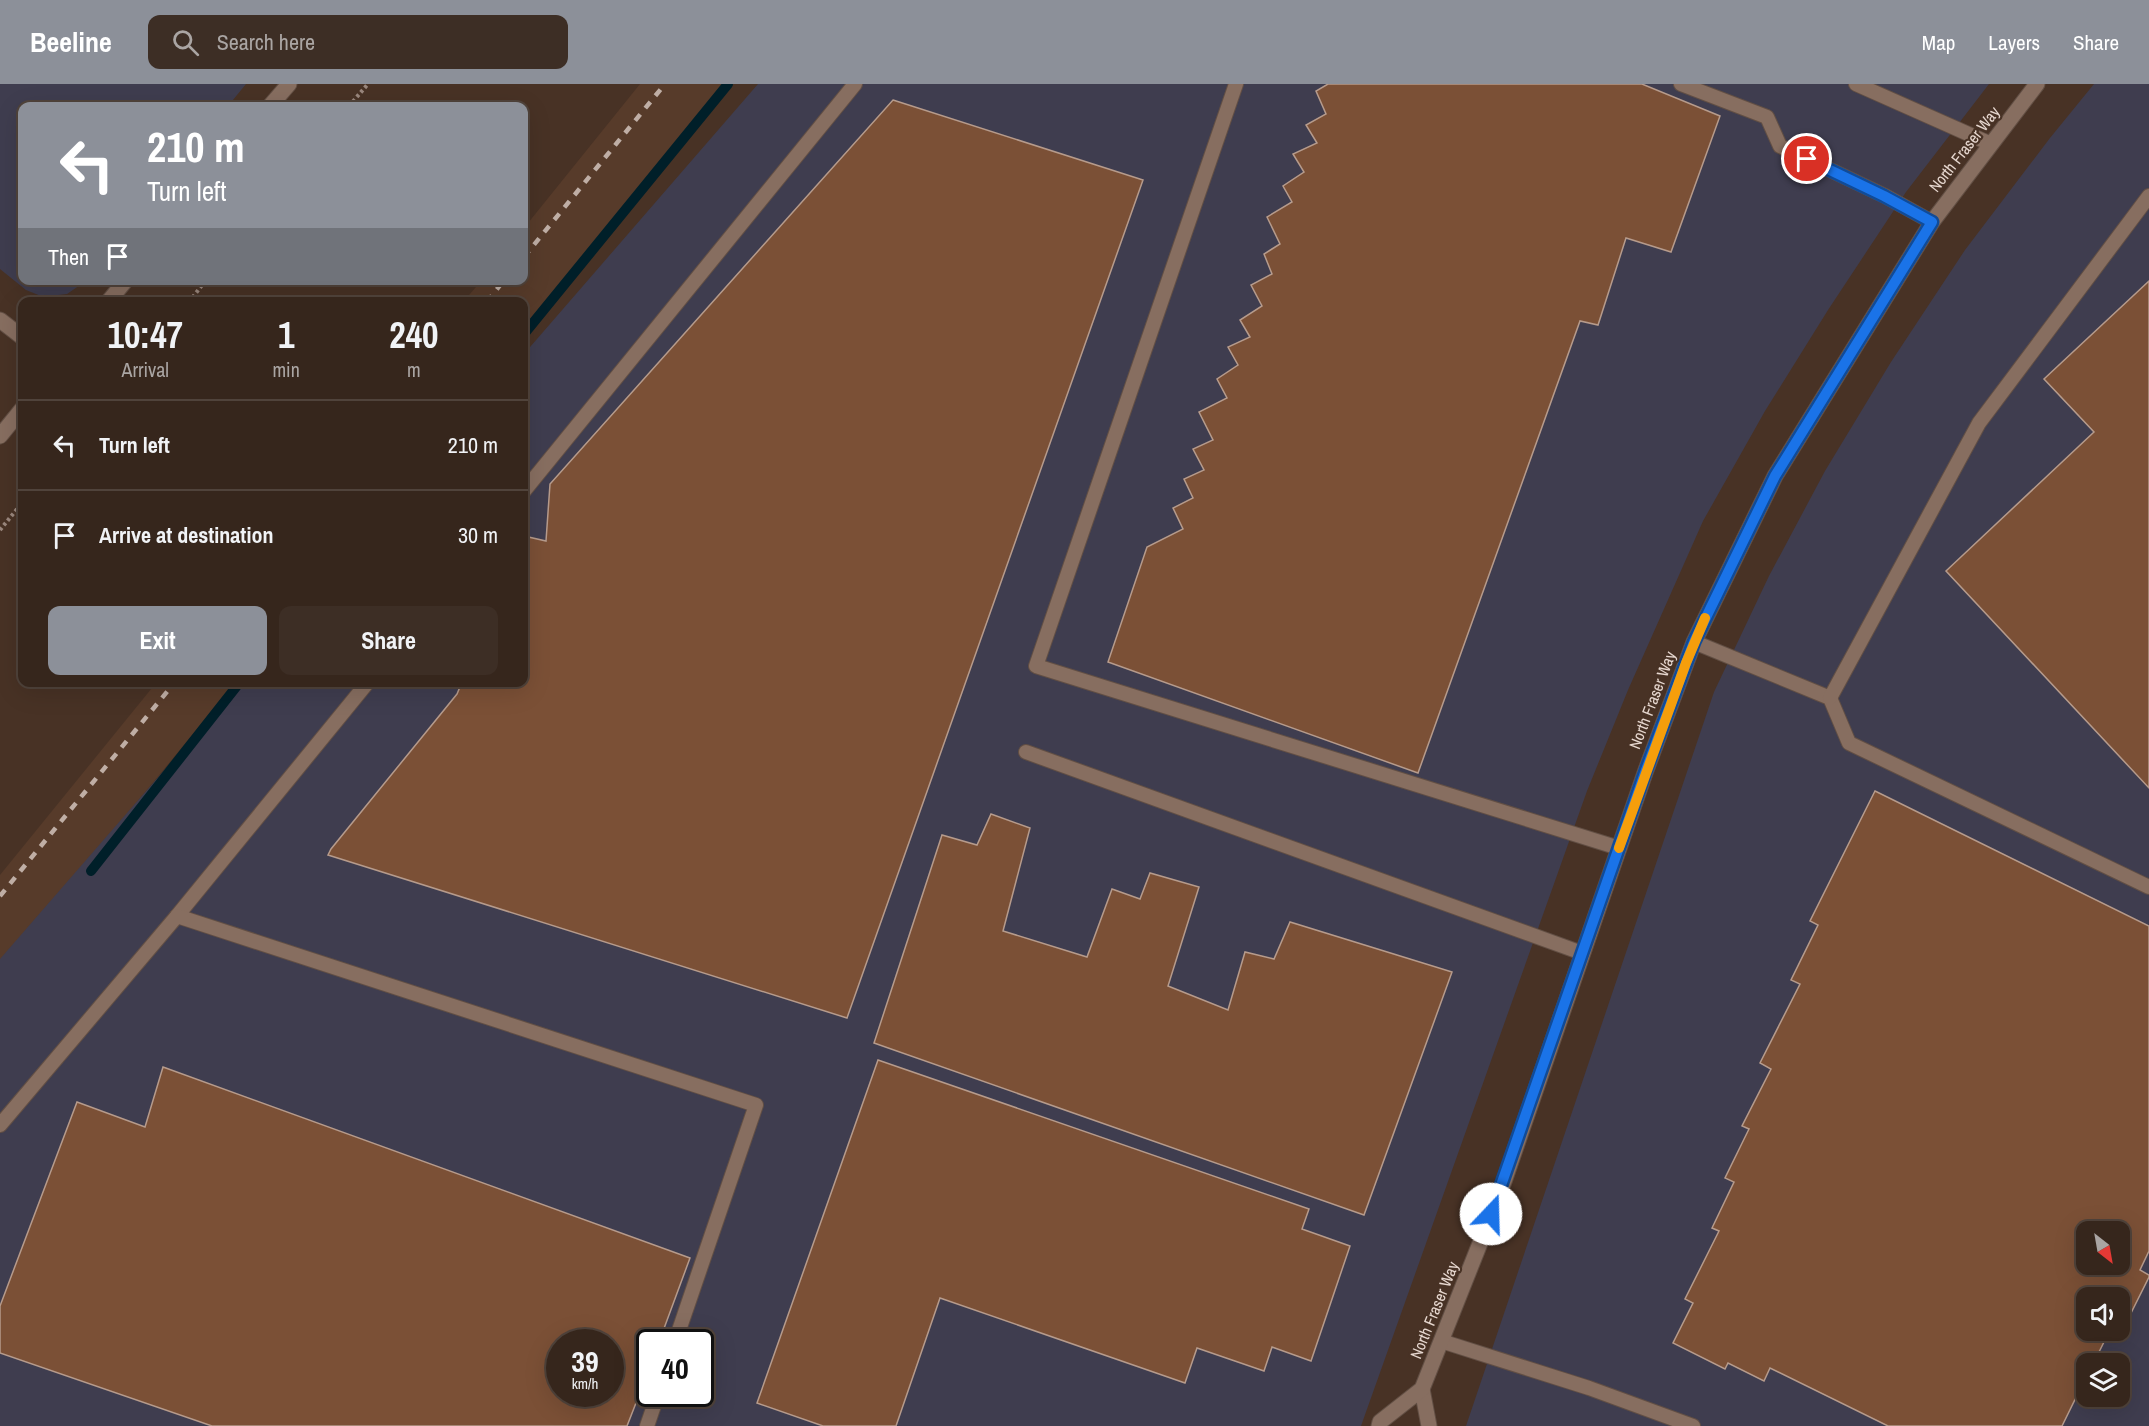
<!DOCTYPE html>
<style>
body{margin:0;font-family:"Archivo Narrow",sans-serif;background:#3d2e25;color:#f1f3f6;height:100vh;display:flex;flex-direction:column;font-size:22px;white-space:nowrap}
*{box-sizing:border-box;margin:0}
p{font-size:20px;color:#aaa5a3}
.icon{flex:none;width:33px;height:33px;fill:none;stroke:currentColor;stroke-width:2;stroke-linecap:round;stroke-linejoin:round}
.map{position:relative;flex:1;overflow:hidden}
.panel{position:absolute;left:18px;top:213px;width:510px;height:390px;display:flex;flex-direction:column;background:#36261c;border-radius:12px;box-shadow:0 6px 24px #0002,0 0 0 2px #50433b}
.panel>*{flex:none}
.hud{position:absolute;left:18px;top:18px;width:510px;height:183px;border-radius:12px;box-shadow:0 6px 24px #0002,0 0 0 2px #50433b;background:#8c9099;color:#fff;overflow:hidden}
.needle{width:39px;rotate:149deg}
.buttons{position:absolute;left:2076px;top:1137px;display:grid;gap:12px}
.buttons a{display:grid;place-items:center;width:54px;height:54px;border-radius:12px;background:#36261c;box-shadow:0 6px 24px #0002,0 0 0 2px #50433b;font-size:30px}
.speed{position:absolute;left:546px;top:1245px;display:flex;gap:12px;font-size:30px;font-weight:700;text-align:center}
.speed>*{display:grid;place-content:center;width:78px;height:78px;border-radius:50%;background:#36261c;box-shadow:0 6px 24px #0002,0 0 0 2px #50433b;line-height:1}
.speed small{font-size:15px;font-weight:400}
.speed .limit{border:3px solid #111;border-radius:9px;background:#fff;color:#111}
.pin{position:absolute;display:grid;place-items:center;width:51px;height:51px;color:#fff;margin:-26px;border:3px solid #fff;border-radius:50%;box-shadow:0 2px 6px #0007}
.me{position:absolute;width:66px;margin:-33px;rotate:21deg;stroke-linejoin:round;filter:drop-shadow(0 0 4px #0008)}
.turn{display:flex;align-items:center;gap:21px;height:126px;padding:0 30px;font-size:27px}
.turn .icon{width:78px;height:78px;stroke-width:2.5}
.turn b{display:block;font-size:42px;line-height:51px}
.then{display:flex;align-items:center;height:57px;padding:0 30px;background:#0003;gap:12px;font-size:22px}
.eta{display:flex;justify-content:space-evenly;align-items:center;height:102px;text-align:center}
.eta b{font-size:36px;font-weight:700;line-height:42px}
.cta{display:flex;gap:12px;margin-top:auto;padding:12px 30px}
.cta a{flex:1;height:69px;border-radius:12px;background:#8c9099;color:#fff;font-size:24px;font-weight:700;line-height:69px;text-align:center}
.cta a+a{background:#3d2e25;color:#f1f3f6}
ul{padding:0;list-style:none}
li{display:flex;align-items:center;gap:18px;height:90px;padding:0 30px;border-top:2px solid #50433b}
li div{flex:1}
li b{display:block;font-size:22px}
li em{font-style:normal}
header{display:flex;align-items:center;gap:36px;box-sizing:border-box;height:84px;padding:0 30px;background:#8c9099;color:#fff}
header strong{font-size:28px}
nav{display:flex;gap:33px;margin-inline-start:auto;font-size:21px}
.search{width:420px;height:54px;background:#3d2e25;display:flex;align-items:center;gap:15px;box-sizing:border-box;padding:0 21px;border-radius:12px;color:#aaa5a3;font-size:22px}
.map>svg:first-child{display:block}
.built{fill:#573b2a}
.industrial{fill:#3f3d4f;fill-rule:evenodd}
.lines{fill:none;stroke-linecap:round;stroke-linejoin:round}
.stream{stroke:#001f29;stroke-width:10}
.building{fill:#7b5036;stroke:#b69b8c;stroke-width:1.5;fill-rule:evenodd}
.service-casing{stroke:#624f44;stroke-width:16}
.minor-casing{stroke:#624f44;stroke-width:17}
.tertiary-casing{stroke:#624f44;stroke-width:17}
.path{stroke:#9a877d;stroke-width:4;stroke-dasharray:3 3;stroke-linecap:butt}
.service{stroke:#876e60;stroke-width:14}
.minor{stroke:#876e60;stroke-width:15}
.tertiary{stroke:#876e60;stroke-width:15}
.rail{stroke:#bfaea5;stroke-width:4.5;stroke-dasharray:8 8;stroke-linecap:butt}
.route-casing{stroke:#114b97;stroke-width:15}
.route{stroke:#1a73e8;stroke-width:10}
.slow{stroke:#f59e0b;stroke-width:10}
.labels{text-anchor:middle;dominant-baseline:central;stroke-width:4.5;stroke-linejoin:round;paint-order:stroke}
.street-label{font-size:16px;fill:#e7d8d0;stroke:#483225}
</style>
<header>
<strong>Beeline</strong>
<div class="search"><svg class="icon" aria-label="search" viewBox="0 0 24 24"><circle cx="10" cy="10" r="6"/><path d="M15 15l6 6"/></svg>Search here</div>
<nav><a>Map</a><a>Layers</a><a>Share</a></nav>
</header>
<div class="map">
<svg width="2149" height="1342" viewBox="0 0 2149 1342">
<rect width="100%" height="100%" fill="#483225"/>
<g class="built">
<path d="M640 0H727L524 248V218L464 217 481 197 524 196V144Z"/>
<path d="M156 599H235L0 884V791Z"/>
</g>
<g class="industrial">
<path d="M0 0H246L228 22H22V196L86 197 67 210 49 212H41L26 206 0 185Z"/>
<path d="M758 0H1989L1906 108 1828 226 1765 327 1703 437 1628 606 1587 707 1361 1342H0V875L240 599 524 598V270ZM560 1258H610V1310H560ZM650 1258H700V1310H650Z"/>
<path d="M2094 0H2149V1342H1466L1714 608 1769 492 1825 387 1891 278 1965 166 2050 54ZM2086 1148H2120V1180H2086ZM2086 1214H2120V1246H2086ZM2086 1280H2120V1312H2086Z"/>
</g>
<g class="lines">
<g class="stream">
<path d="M524 250 728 0"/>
<path d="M91 787 240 598"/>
</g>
</g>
<g class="building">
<path d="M1328 0H1642L1720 32 1671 168 1626 154 1598 241 1580 237 1418 689 1108 578 1147 463 1183 445 1173 424 1193 414 1184 395 1204 386 1193 365 1213 356 1199 328 1227 314 1217 295 1238 281 1228 263 1250 253 1240 236 1262 222 1251 201 1272 190 1264 170 1280 160 1267 133 1292 118 1283 102 1304 88 1293 70 1317 59 1306 41 1326 30 1316 7Z"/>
<path d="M893 16 1143 96 847 934 328 771 331 765 457 610 462 598H524V452L546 457 550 400Z"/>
<path d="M2149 197V704L1946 487 2094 348 2044 295Z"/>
<path d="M1875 707 2149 842V1167L2140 1186 2149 1191V1193L2118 1255 2108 1250 2093 1280H2086V1293L2062 1342H1888L1770 1284 1764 1297 1728 1279 1725 1285 1673 1259 1693 1219 1685 1215 1719 1147 1712 1144 1734 1098 1725 1094 1749 1045 1742 1042 1771 985 1760 979 1800 900 1791 896 1818 841 1810 837ZM2086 1148H2120V1180H2086ZM2086 1214H2120V1246H2086Z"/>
<path d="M991 730 1030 744 1003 847 1087 873 1112 805 1140 815 1150 789 1199 803 1168 902 1228 926 1245 868 1274 875 1290 838 1452 888 1364 1131 874 959 942 751 977 761Z"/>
<path d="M878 976 1309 1125 1302 1145 1350 1162 1311 1277 1272 1263 1264 1287 1197 1264 1185 1299 940 1214 896 1342H823L757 1319Z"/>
<path d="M163 983 690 1174 659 1258H650V1283L627 1342H212L0 1269V1222L77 1018 145 1043ZM560 1258H610V1310H560Z"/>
</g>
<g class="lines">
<g class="service-casing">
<g id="service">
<path d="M1236 0 1036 582 1619 764"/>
<path d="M1681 0 1767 33 1780 62 1885 112 1932 138"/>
<path d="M1856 0 1991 60"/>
<path d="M524 407 855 0"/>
<path d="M1694 558 1830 614 1849 659 2149 803"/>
<path d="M1830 614 1979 339 2149 112"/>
<path d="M1026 668 1582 869"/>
<path d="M177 832 368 598"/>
<path d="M0 1041 177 832 756 1021 675 1258"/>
<path d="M1441 1257 1589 1304 1693 1342"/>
<path d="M647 1342 658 1310"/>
</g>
</g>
<g class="minor-casing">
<g id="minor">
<path d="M270 22 289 0"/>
<path d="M108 218 126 196"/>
<path d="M0 236 22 253"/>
<path d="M0 352 22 325"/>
</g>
</g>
<g class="tertiary-casing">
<g id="tertiary">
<path d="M1422 1305 1429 1342"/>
<path d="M1379 1342 1380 1338 1422 1305 1500 1109 1646 686 1694 558 1775 392 1932 138 2037 0"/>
</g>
</g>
<g class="path">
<path d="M349 22 368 0"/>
<path d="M189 218 206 196"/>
<path d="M0 446 22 419"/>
</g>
<use href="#service" class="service"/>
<use href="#minor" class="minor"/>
<use href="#tertiary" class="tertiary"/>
<g class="rail">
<path d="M524 173 665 0"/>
<path d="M487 218 504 196"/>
<path d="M0 812 175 598"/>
</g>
</g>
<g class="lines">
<g class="route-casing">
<path id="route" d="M1491 1130 1646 686 1694 558 1775 392 1932 138 1884 112 1807 75"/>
</g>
<use href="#route" class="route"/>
<path class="slow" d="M1619 764 1686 579 1705 534"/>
</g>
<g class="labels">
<g class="street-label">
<text transform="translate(1964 65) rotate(-52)">North Fraser Way</text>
<text transform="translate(1652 616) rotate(-69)">North Fraser Way</text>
<text transform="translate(1434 1226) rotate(-68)">North Fraser Way</text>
</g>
</g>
</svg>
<div class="buttons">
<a><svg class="needle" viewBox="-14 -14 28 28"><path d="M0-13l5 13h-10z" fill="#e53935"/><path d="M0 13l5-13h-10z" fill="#aaa5a3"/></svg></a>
<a><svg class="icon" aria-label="sound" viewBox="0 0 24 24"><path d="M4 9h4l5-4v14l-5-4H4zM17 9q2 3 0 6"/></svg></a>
<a><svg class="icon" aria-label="layers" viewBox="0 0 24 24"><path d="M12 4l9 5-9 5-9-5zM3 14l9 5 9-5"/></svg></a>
</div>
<div class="speed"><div>39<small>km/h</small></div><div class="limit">40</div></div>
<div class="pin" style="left:1807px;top:75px;background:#d93025"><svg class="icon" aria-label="arrive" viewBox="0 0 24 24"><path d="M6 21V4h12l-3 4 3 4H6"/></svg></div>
<svg class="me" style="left:1491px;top:1130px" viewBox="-20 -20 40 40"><circle r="19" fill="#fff"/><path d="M0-13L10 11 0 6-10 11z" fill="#1a73e8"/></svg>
<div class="hud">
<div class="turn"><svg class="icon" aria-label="left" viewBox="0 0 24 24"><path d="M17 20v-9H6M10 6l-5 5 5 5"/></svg><div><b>210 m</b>Turn left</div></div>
<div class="then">Then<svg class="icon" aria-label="arrive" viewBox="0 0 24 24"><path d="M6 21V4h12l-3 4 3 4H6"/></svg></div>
</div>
<section class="panel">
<div class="eta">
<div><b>10:47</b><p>Arrival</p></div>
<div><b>1</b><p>min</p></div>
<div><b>240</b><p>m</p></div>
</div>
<ul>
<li><svg class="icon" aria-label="left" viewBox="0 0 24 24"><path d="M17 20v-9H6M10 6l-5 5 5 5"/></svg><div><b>Turn left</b></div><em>210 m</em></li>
<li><svg class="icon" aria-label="arrive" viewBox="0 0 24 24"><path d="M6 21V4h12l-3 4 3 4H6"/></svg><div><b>Arrive at destination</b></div><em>30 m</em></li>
</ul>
<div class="cta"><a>Exit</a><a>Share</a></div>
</section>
</div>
